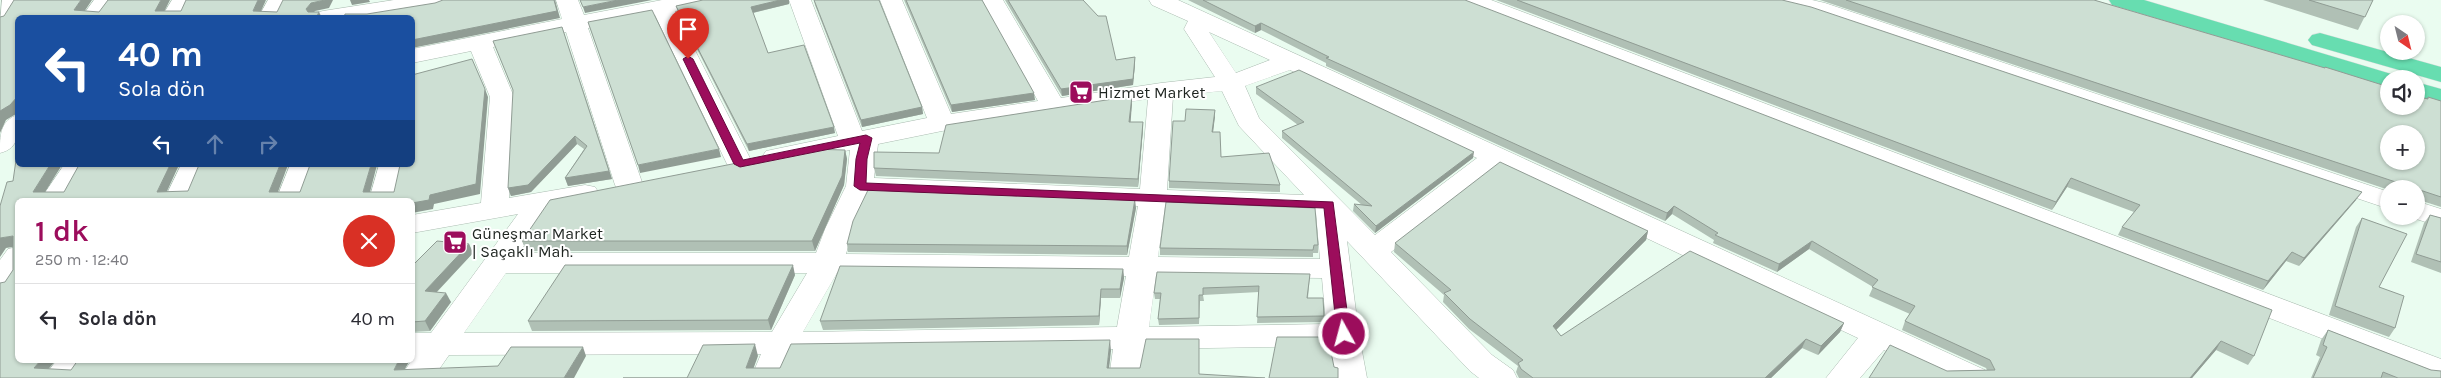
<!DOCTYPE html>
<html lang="tr">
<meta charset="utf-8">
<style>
body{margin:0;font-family:Karla,sans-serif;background:#f2f2f3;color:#2b2b33;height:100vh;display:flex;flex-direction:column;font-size:19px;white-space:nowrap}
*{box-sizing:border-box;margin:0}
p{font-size:16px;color:#7c7c81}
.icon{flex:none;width:28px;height:28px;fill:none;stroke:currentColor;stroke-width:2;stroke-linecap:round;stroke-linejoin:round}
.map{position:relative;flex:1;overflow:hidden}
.details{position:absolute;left:15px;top:198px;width:400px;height:165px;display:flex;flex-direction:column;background:#fff;border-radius:8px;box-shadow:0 1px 4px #0004}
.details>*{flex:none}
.banner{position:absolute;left:15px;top:15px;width:400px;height:152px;border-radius:8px;box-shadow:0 1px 4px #0004;background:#1a4fa0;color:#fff;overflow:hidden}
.needle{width:32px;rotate:145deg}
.fabs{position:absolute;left:2380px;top:15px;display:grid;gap:10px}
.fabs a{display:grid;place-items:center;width:45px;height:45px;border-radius:50%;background:#fff;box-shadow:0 1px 4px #0004;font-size:25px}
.pin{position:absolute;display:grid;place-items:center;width:42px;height:42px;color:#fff;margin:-51px -21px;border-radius:50% 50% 50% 0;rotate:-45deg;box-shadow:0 0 5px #0007}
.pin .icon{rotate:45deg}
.me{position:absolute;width:55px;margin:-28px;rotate:353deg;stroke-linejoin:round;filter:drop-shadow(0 0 4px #0008)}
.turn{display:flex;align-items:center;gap:18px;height:105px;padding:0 20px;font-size:22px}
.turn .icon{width:65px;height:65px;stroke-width:2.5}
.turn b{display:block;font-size:35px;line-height:42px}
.lanes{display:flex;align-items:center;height:48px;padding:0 20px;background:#0003;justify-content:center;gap:25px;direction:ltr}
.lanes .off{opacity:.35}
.round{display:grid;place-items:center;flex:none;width:52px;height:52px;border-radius:26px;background:#f2f2f3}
.headline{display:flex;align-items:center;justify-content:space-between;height:85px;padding:0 20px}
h1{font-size:30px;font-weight:600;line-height:38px;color:#9c0d5c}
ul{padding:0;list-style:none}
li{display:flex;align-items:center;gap:15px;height:70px;padding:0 20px;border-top:1px solid #e1e1e2}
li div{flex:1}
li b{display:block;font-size:19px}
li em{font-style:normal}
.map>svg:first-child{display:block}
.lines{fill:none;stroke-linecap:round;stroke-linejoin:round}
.minor-casing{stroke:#aabbb0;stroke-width:1}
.primary-casing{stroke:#e0e0e0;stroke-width:1}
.minor{fill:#fff;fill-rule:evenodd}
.primary{fill:#67ddb0;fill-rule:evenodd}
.wall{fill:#b0c0b5}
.shaded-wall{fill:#909c94}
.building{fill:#cddfd3;stroke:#909c94;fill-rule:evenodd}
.route{fill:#9c0d5c;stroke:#65083c}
.labels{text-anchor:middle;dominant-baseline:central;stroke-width:4;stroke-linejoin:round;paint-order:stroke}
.poi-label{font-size:16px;fill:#1e2420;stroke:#fff;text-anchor:start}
</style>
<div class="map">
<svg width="2441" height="378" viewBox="0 0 2441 378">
<rect width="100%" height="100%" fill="#eafcf0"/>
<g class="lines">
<g class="minor-casing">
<g id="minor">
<path d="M2 0H24L8 23 0 25Z"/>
<path d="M94 0H116L104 18H81Z"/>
<path d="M172 0H194L184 18H161Z"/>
<path d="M268 0H290L281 18H258Z"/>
<path d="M394 0H448L445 5 437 7 369 18H312L315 13 323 11Z"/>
<path d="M556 0H578L584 15 662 0H707L704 5 675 11 753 164 749 170 740 172 731 170 727 164 655 15 588 28 643 185 639 191 629 193 619 191 615 185 566 32 493 47 514 97 509 198 585 185 595 187 599 193 595 199 550 208 519 253H816L825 229 846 186 850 150 775 165 766 163 762 157 766 151 838 136 789 0H811L862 131 927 118 880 0H902L951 114 1038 101 981 0H1003L1061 98 1161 83 1215 77 1184 29 1188 21 1152 5 1149 0H1178L1985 370 1989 378H1944L1884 350 1860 378H1826L1858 338 1498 168 1391 252 1492 355 1513 370 1517 378H1479L1470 371 1347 241 1359 335 1367 378H1335L1329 346 1145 349 1141 378H1109L1113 349 793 354 783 378H751L761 354 449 355 433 378H400L415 355H412V333H431L518 214 412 233V215L481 203 490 97 471 51 412 63V49L562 19ZM1209 32 1270 60 1236 73ZM1290 70 1477 158 1375 235 1259 118 1245 86ZM1222 91 1239 126 1304 195 1167 190 1173 96ZM1148 99 1140 189 874 178 878 144 942 131ZM870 195 1138 206 1129 257 846 254 853 229ZM1165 207 1316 213 1320 259 1158 257ZM506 273H807L772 332 464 333ZM837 273 1126 276 1117 327 803 332ZM1156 276 1322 278 1326 324 1149 327Z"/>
<path d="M1460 0H1491L2441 359V378H2424L1463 5Z"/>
<path d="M1775 0H1812L1825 3 2389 192V209L1809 13 1778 5Z"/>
<path d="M18 115C18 133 20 148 0 153 0 136 0 120 18 115Z"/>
<path d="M64 165H90L68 200H40Z"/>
<path d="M181 165H207L192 200H164Z"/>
<path d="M290 165H316L304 200H276Z"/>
<path d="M379 165H405L397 200H369Z"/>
<path d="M2416 201 2441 209V227L2407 216H2416Z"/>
<path d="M18 247V279L11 290 0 293V260L8 249Z"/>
<path d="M57 360H92L78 378H43Z"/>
</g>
</g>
<g class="primary-casing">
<g id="primary">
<path d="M2109 0H2144L2398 76 2400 79H2389V88L2380 86 2112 5Z"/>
<path d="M2320 33 2441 67V82L2312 45 2308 40 2312 35Z"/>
<path d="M2416 82 2441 89V104L2416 97Z"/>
</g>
</g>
<use href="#minor" class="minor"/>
<use href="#primary" class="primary"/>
</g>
<g class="wall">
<path d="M814 0 922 107 923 114 862 127 815 5Z"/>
<path d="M904 0H982L1035 100 952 112Z"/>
<path d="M1005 0H1083L1116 60 1135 57V64L1133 85 1062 96Z"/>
<path d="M1188 0H1465L2254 356 2248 365 2216 350 2192 378H1869L1947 371 1987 370 1986 368 1902 330 1905 321 1910 314 1869 296 1873 287 1809 249 1777 272 1713 243 1714 240 1672 214 1665 221 1326 66V63L1261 30 1255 33Z"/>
<path d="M1496 0H1782L2356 200 2299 266 2286 261 2263 290 2118 235 2122 227 2134 212 2067 187 2052 210Z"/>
<path d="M1820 0H2094L2427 99 2441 101V207L2416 199V189H2389V190Z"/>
<path d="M2263 0H2373L2358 30Z"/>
<path d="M703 1 789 4 753 13 768 53 835 133 749 151 678 12 676 6Z"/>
<path d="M562 27 612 179 568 186 565 178 584 149 577 144 531 192 511 196 508 188Z"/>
<path d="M1256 87 1473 158 1375 233 1353 211 1354 204 1362 205 1282 138V131L1298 125 1256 94Z"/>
<path d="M1132 96V103L1130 122H1143V129L1138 187 876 176 874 168 939 153Z"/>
<path d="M1215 110 1213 132 1221 157 1280 185V192L1169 188V181L1185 121Z"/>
<path d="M845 150 847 159 844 185 815 251H526L522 241Z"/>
<path d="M1136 208 1127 255 848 252 847 244Z"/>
<path d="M2430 215 2441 218V273L2411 262 2424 223Z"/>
<path d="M2362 218 2379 287 2395 328 2389 337 2329 315 2356 227Z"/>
<path d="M1648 231 1646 240 1556 330 1561 336 1844 323 1840 332 1818 355 1802 348 1771 378H1519L1516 372 1518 366 1469 329 1443 302 1444 295 1394 252 1395 243Z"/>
<path d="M469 244 473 253 437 292 451 302 430 331 412 332V266Z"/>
<path d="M1318 245V253H1313V257L1160 255V248Z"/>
<path d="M1123 269 1124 278 1120 298H1101L1099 325 823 330 820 321Z"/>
<path d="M1310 274 1308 298 1324 316V322L1257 323 1259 292 1203 295 1204 301H1200L1199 324 1159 325 1158 319 1160 299H1155L1154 293Z"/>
<path d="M795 275 771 330 532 331 528 321Z"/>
<path d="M2328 330 2431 370 2441 378H2311L2320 357 2316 355 2321 340Z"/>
</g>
<g class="shaded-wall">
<path d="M81 0H92L80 18 74 10Z"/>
<path d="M161 0H170L161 18 155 11Z"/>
<path d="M258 0H266L258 18 253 11Z"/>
<path d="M325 0H333L329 8 315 11 310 17 306 9 311 3Z"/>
<path d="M350 0H369L370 2 352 5Z"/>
<path d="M555 0 560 18 412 48V40Z"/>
<path d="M618 0H652L585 13 583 7Z"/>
<path d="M780 0H789V4L752 13 751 7Z"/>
<path d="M319 12 322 18H316Z"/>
<path d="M1261 23V30L1255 33V26Z"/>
<path d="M565 34 612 179 568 186 565 178 609 171Z"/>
<path d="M1135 57V64L1133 85 1062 96 1061 89Z"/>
<path d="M485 89 488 97 480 194 434 204 433 209 412 213V203Z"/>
<path d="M1034 93 1035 100 952 112 951 105Z"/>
<path d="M18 96V112L16 114 6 120 0 133V111Z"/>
<path d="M1132 96V103L1130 130 1129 122Z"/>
<path d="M922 107 923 114 862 127 861 120Z"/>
<path d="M1215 110V117L1212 140V132Z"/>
<path d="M1143 122V129L1138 187V179Z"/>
<path d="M834 127 835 133 749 151 747 144Z"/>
<path d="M575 136 577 144 531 192 511 196 508 188Z"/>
<path d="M719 149 721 157 640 173 638 165Z"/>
<path d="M845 150 847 159 844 185 815 251 812 241Z"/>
<path d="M1474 152 1473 158 1375 233 1376 226Z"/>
<path d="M50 165H62L40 200 33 192Z"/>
<path d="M170 165H179L163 200 157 192Z"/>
<path d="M280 165H288L275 200 269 192Z"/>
<path d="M371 165H377L368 200 363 192Z"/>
<path d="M2071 178 2067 187 2052 210 2056 202Z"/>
<path d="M2362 192 2356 200 2299 266 2304 258Z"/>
<path d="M1135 199 1136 208 1127 255V246Z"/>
<path d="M1674 206 1672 214 1665 221 1667 213Z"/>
<path d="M1648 231 1646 240 1551 335 1553 326Z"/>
<path d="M13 236 18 246 6 248 0 257V238Z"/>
<path d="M1812 241 1809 249 1777 272 1779 264Z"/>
<path d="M469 244 473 253 429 300 425 291Z"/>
<path d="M2292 252 2286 261 2263 290 2268 281Z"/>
<path d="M793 265 795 275 771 330 768 320Z"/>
<path d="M1123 269 1124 278 1120 298V289Z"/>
<path d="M1101 289V298L1099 325V316Z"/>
<path d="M446 293 451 302 430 331 425 321Z"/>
<path d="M1844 323 1840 332 1818 355 1821 346Z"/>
<path d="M1806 339 1802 348 1771 378H1765Z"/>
<path d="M1110 340 1111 351 1108 378 1107 368Z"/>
<path d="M2221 341 2216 350 2192 378H2190Z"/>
<path d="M755 344 758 356 750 378 746 368Z"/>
<path d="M583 347 586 356 574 378H564Z"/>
<path d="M41 360H56L41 378 34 368Z"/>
<path d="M399 360H410L400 378 394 370Z"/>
</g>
<g class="building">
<path d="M14 0H81L74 10 99 12 108 0H161L155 11H181L186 0H258L253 11 277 12 283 0H325L311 3 306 9 308 12H319L316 18H18V96L10 105 0 111V17L4 16Z"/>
<path d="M443 0H554L557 11 412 40V18H344L345 14H367L435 3Z"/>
<path d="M580 0H618L583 7Z"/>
<path d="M703 0H780L751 7 768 53 804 45 834 127 747 144 676 6Z"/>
<path d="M814 0H879L922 107 861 120Z"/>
<path d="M906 0H982L1034 93 951 105Z"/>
<path d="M1008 0H1083L1098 16H1106L1116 60 1135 57 1133 79 1061 89Z"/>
<path d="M1203 0H1465L2272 310 2254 356 2221 341 2190 378H1869L1890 345 1947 371 1995 370 1990 360 1905 321 1915 306 1872 287 1878 280 1812 241 1779 264 1715 235 1718 233 1674 206 1667 213 1326 58 1329 57 1261 23 1255 26Z"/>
<path d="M1517 0H1782L1811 7 2362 192 2304 258 2292 252 2268 281 2122 227 2140 205 2071 178 2056 202Z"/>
<path d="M1846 0H2094L2325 68V67L2389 87V106H2416V96L2428 99V97L2441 101V197ZM2389 134H2416V161H2389Z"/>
<path d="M2309 0H2373L2365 17Z"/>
<path d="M652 10 719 149 638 165 588 22Z"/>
<path d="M562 27 609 171 565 178 587 146 575 136 528 185 508 188 513 90 493 41Z"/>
<path d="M472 59 485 89 476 184 430 195 429 200 412 203V200H18V360H41L34 368 71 370 78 360H399L394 370 498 366 511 347H583L564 378H0V283L5 282 13 270V236L0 238V206L7 182 13 181 18 146V165H50L33 192H64L79 165H170L157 192 188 191 199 165H280L269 192H300L310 165H371L363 192H394L400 165H412V75Z"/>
<path d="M1299 70 1474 152 1376 226 1354 204 1372 206 1282 131 1304 122 1256 87Z"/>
<path d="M1132 96 1129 122H1143L1138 179 874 168V152L939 153 946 125Z"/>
<path d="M1186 109 1215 110 1212 132H1220L1221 157 1269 153 1280 185 1169 181 1173 121H1185Z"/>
<path d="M808 149 845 150 842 176 812 241H522L550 200Z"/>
<path d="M1500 162 1648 231 1553 326 1561 336 1690 251 1844 323 1821 346 1806 339 1765 378H1533L1521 369 1518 363 1523 360 1470 319 1444 293 1451 290 1395 243Z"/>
<path d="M869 188 1135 199 1127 246 847 244 853 221Z"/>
<path d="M1166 202 1315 208 1318 245H1314L1313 250 1160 248Z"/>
<path d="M2430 215 2441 218V262L2416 254Z"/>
<path d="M2362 218 2407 234 2379 287 2404 296 2395 328 2335 306Z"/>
<path d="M437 241 469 244 425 291 446 293 425 321 412 322V266Z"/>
<path d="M565 265H793L768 320 528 321Z"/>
<path d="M840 266 1123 269 1120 289H1101L1099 316 820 321Z"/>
<path d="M1157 272 1310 274 1307 298H1323L1324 316 1257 317 1259 286 1203 288V295H1199V318L1158 319 1161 293H1154Z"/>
<path d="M2328 330 2431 370 2441 371V378H2398L2383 372 2381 378H2313L2327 347 2323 345Z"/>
<path d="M1277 337H1328L1334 367 1338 368V378H1269Z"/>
<path d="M1146 339H1199V374L1265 378H623H687L703 345 755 344 746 368H780L791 344 1110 340 1107 368H1140Z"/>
</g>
<path class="route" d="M688 56 693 59 743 160 866 135 872 138 867 159 866 183 1333 202 1350 334 1344 339 1337 334 1324 208 860 190 854 186 856 159 860 143 740 167 734 164 683 59Z"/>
<defs>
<g id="supermarket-square" transform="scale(1.25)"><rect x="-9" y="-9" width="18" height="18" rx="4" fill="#9c0d5c" stroke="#fff"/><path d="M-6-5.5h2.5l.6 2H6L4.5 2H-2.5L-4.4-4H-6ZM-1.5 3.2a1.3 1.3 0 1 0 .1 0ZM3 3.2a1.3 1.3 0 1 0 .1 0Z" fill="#fff"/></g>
</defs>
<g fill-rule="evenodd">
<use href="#supermarket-square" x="1081" y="92"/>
<use href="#supermarket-square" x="455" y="242"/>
</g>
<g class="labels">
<g class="poi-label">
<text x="1098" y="92">Hizmet Market</text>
<text x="472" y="233">Güneşmar Market<tspan x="472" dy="18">| Saçaklı Mah.</tspan></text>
</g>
</g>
</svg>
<div class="fabs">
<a><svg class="needle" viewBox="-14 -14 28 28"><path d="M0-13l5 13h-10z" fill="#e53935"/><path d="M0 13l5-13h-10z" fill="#7c7c81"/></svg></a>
<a><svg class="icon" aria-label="sound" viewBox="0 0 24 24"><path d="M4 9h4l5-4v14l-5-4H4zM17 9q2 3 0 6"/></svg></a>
<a>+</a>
<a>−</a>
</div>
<div class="pin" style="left:688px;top:59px;background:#d93025"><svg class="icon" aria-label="arrive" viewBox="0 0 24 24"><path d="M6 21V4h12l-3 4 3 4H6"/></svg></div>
<svg class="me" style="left:1344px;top:334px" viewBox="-20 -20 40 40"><circle r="17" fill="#9c0d5c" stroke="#fff" stroke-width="3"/><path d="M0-11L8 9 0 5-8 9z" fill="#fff"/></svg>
<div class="banner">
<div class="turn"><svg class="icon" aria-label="left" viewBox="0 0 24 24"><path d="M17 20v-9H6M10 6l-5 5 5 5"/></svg><div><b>40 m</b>Sola dön</div></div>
<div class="lanes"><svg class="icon" aria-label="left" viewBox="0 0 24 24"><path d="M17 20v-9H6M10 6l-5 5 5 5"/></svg><svg class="icon off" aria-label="ahead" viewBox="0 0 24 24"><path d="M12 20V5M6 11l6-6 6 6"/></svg><svg class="icon off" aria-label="right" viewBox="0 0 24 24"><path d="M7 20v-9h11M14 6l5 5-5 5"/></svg></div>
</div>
<section class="details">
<div class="headline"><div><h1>1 dk</h1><p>250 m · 12:40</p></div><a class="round" style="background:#d93025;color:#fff"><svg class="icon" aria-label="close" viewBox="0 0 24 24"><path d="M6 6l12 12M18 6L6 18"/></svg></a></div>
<ul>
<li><svg class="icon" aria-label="left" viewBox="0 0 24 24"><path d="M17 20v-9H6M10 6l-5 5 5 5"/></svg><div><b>Sola dön</b></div><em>40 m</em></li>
</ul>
</section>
</div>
